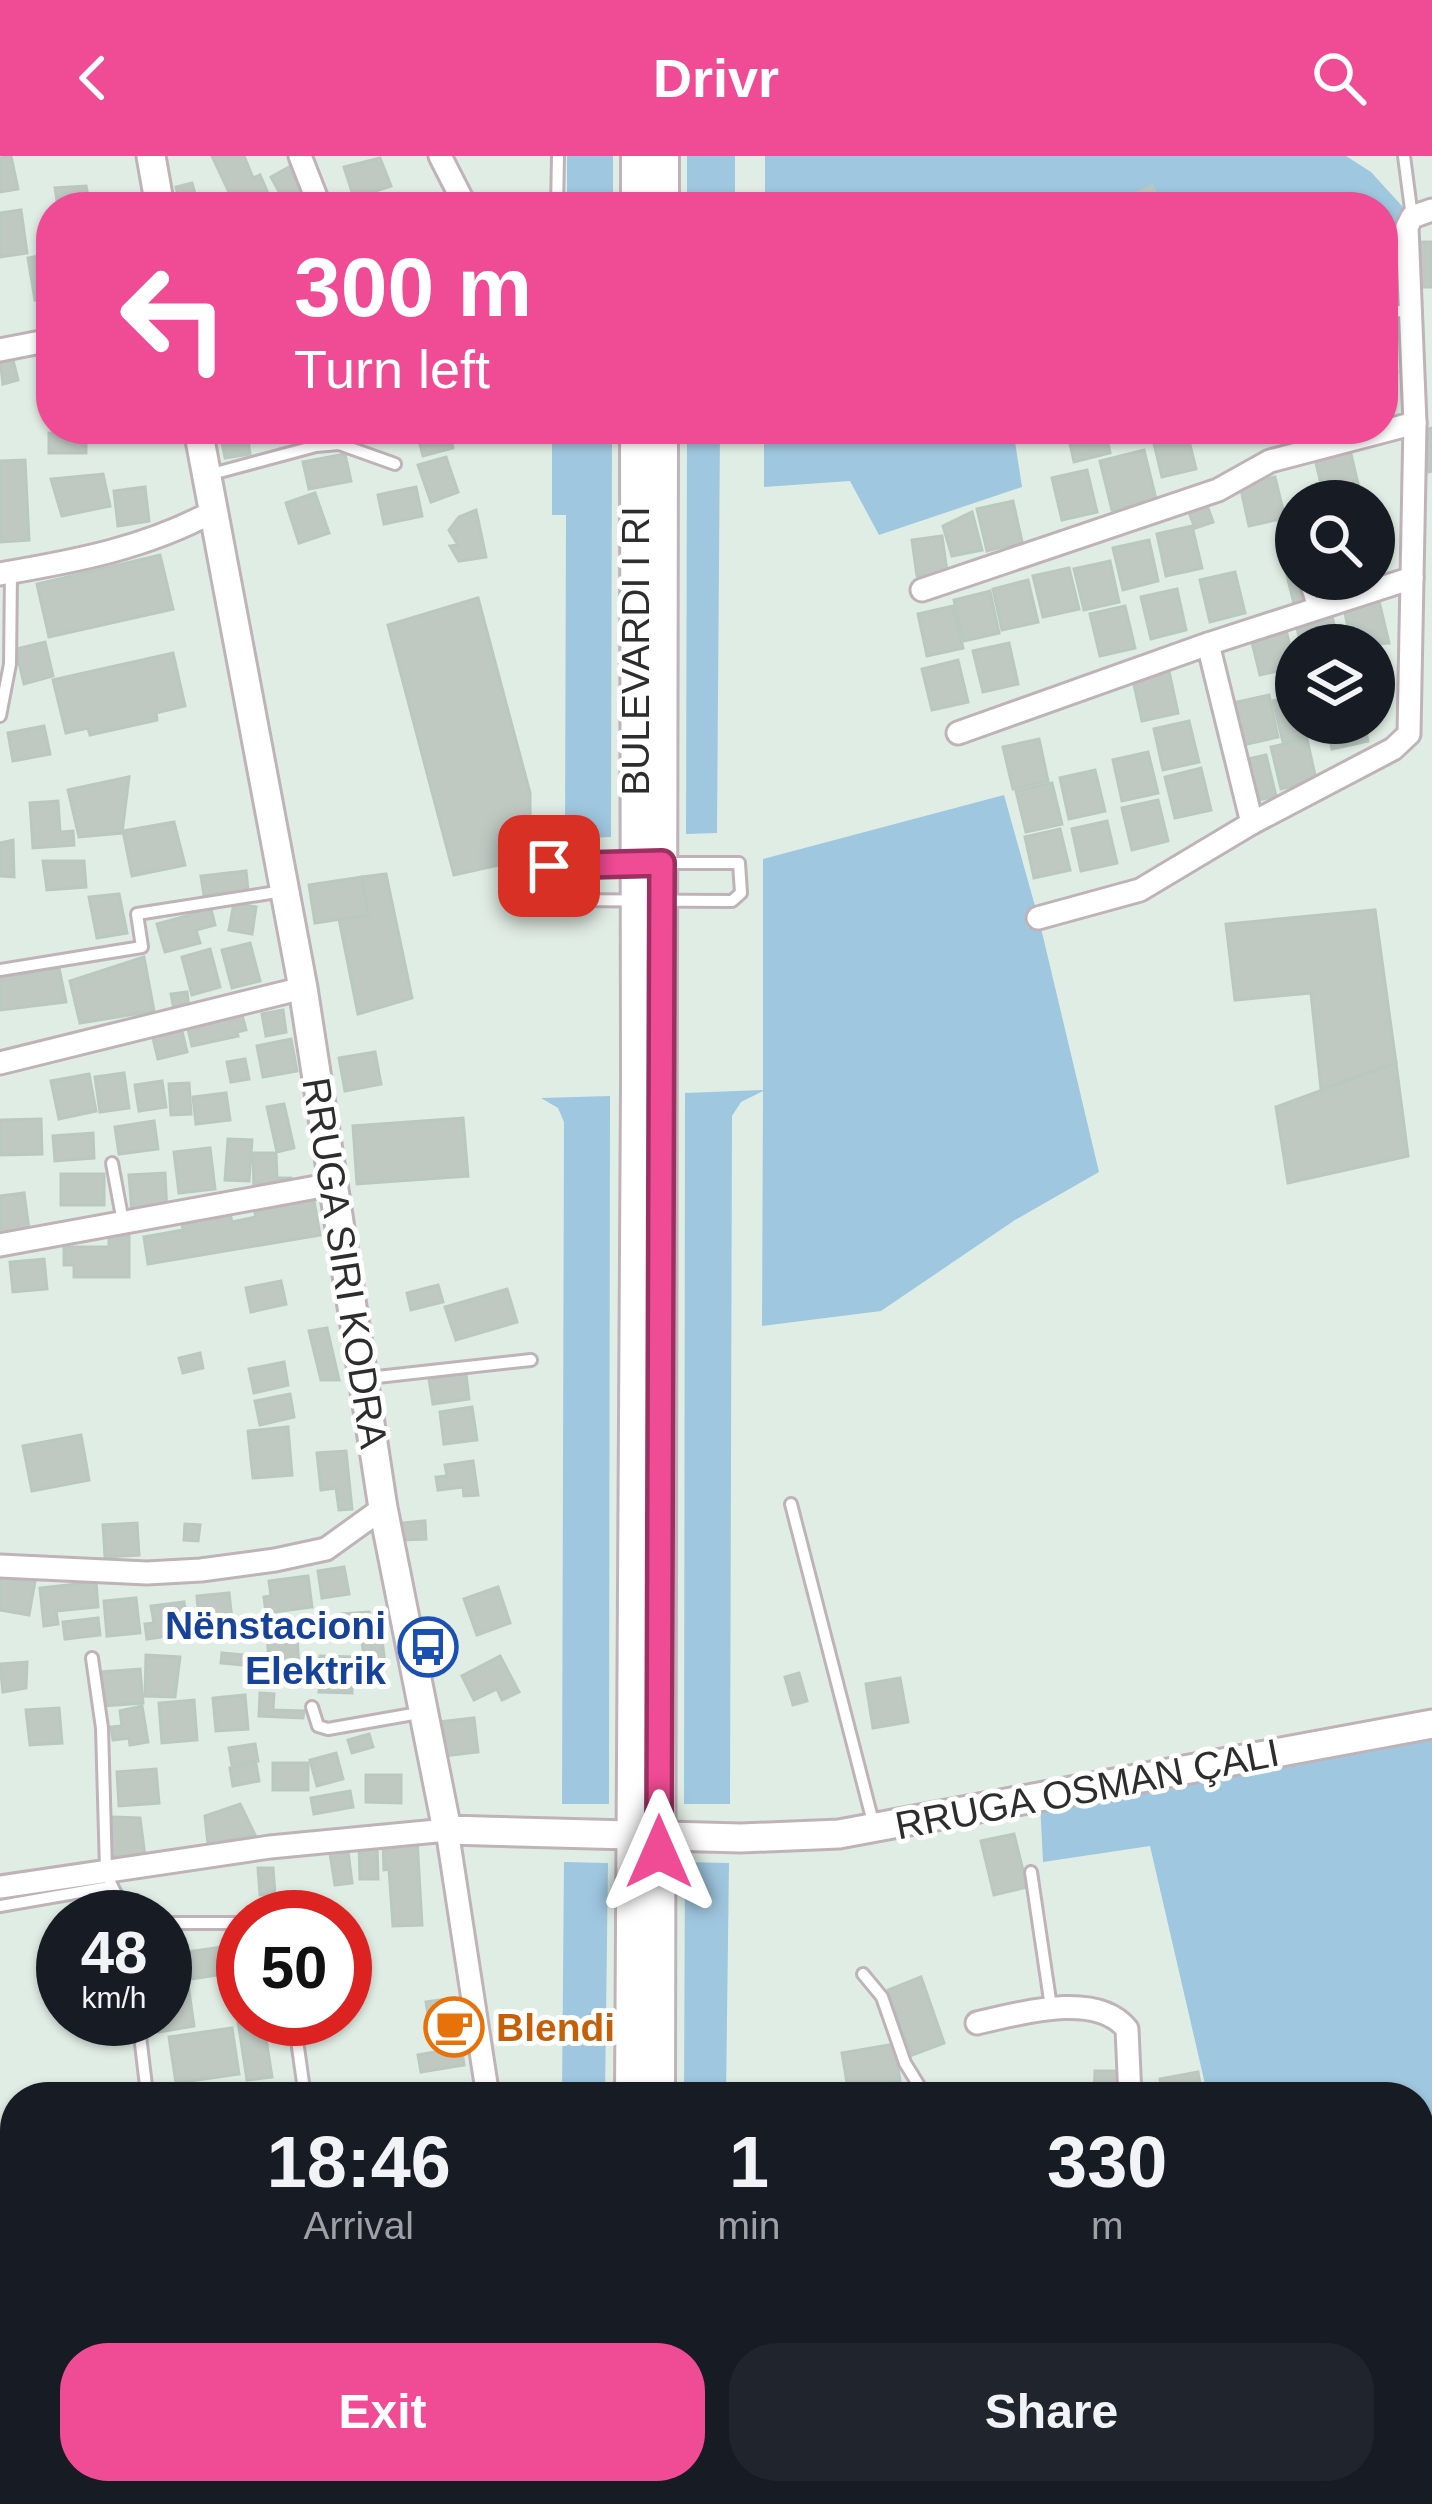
<!DOCTYPE html>
<meta charset="utf-8">
<style>
body{margin:0;font-family:Arial,sans-serif;background:#20242c;color:#f1f3f6;height:100vh;display:flex;flex-direction:column;font-size:45px;white-space:nowrap}
*{box-sizing:border-box;margin:0}
p{font-size:39px;color:#9ea1a6}
.icon{flex:none;width:66px;height:66px;fill:none;stroke:currentColor;stroke-width:2;stroke-linecap:round;stroke-linejoin:round}
.map{position:relative;flex:1;overflow:hidden}
.drawer{position:absolute;left:0px;top:1926px;width:1434px;height:423px;display:flex;flex-direction:column;background:#171b24;border-radius:48px 48px 0 0;box-shadow:0 3px 9px #0004}
.drawer>*{flex:none}
.banner{position:absolute;left:36px;top:36px;width:1362px;height:252px;border-radius:48px;box-shadow:0 3px 9px #0004;background:#f04b95;color:#fff;overflow:hidden}
.tools{position:absolute;left:1275px;top:324px;display:grid;gap:24px}
.tools a{display:grid;place-items:center;width:120px;height:120px;border-radius:50%;background:#171b24;box-shadow:0 3px 9px #0004;font-size:60px}
.speed{position:absolute;left:36px;top:1734px;display:flex;gap:24px;font-size:60px;font-weight:700;text-align:center}
.speed>*{display:grid;place-content:center;width:156px;height:156px;border-radius:50%;background:#171b24;box-shadow:0 3px 9px #0004;line-height:1}
.speed small{font-size:30px;font-weight:400}
.speed .limit{border:18px solid #d22;background:#fff;color:#111}
.pin{position:absolute;display:grid;place-items:center;width:102px;height:102px;color:#fff;margin:-51px;border-radius:24px;box-shadow:0 6px 18px #0006}
.me{position:absolute;width:132px;margin:-66px;rotate:0deg;stroke-linejoin:round;filter:drop-shadow(0 0 9px #0008)}
.turn{display:flex;align-items:center;gap:42px;height:252px;padding:0 60px;font-size:54px}
.turn .icon{width:156px;height:156px;stroke-width:2.5}
.turn b{display:block;font-size:84px;line-height:102px}
.eta{display:flex;justify-content:space-evenly;align-items:center;height:204px;text-align:center}
.eta b{font-size:72px;font-weight:700;line-height:84px}
.action{display:flex;gap:24px;margin-top:auto;padding:24px 60px}
.action a{flex:1;height:138px;border-radius:48px;background:#f04b95;color:#fff;font-size:48px;font-weight:700;line-height:138px;text-align:center}
.action a+a{background:#20242c;color:#f1f3f6}
header{display:flex;justify-content:space-between;align-items:center;height:156px;padding:0 60px;background:#f04b95;color:#fff;font-size:54px;font-weight:700}
.map>svg:first-child{display:block}
.green{fill:#a0c7e0}
.building{fill:#bfc9c2;stroke:#bac9bf;stroke-width:3}
.lines{fill:none;stroke-linecap:round;stroke-linejoin:round}
.service-casing{stroke:#bfb3b9;stroke-width:16}
.minor-casing{stroke:#bfb3b9;stroke-width:27}
.tertiary-casing{stroke:#bfb3b9;stroke-width:33}
.secondary-casing{stroke:#bfb3b9;stroke-width:36}
.service{stroke:#fff;stroke-width:10}
.minor{stroke:#fff;stroke-width:21}
.tertiary{stroke:#fff;stroke-width:27}
.secondary{stroke:#fff;stroke-width:30}
.route-casing{stroke:#9c3161;stroke-width:30}
.route{stroke:#f04b95;stroke-width:21}
.labels{text-anchor:middle;dominant-baseline:central;stroke-width:10;stroke-linejoin:round;paint-order:stroke}
.street-label{font-size:39px;fill:#2d2d2d;stroke:#fff}
.transit-label{font-size:39px;font-weight:bold;fill:#164399;stroke:#fff;text-anchor:end}
.food-label{font-size:39px;font-weight:bold;fill:#c56008;stroke:#fff;text-anchor:start}
</style>
<header><svg class="icon" aria-label="back" viewBox="0 0 24 24"><path d="M15 5l-7 7 7 7"/></svg>Drivr<svg class="icon" aria-label="search" viewBox="0 0 24 24"><circle cx="10" cy="10" r="6"/><path d="M15 15l6 6"/></svg></header>
<div class="map">
<svg width="1432" height="2348" viewBox="0 0 1432 2348">
<rect width="100%" height="100%" fill="#e0ede4"/>
<g class="green">
<rect x="567" y="0" width="46" height="51"/>
<rect x="687" y="0" width="48" height="51"/>
<path d="M765 0H1346L1371 16 1412 61 1413 153 1383 157V51H765Z"/>
<path d="M556 273H612L611 681 565 683 566 359H552V285Z"/>
<path d="M687 273H720L717 677 686 678Z"/>
<path d="M764 273H1013L1022 331 879 379 850 325 764 331Z"/>
<path d="M1004 639 1040 768 1099 1016 1015 1064 881 1155 762 1170 763 935 741 946 732 960 730 1648H684L685 937 763 934V703Z"/>
<path d="M610 940 609 1648H562L564 966 558 952 541 942Z"/>
<path d="M1432 1568V2272L1419 2265V1941H1208L1150 1690 1043 1706 1040 1646Z"/>
<path d="M564 1706 608 1707 605 1941H562Z"/>
<path d="M685 1706 729 1707 726 1941H684Z"/>
</g>
<g class="building">
<path d="M11 0 18 33 0 36V2Z"/>
<path d="M212 0H244L253 22 260 19 267 35 235 49Z"/>
<path d="M380 2 391 30 354 42 344 11Z"/>
<path d="M289 11 305 40 287 50 271 21Z"/>
<path d="M192 27 196 42 180 46 176 31Z"/>
<path d="M86 30 90 51H58L55 32Z"/>
<path d="M1152 30 1157 40 1135 51 1130 40Z"/>
<path d="M385 40 387 51H356L355 44Z"/>
<path d="M21 54 27 97 0 101V57Z"/>
<rect x="1413" y="86" width="19" height="45"/>
<path d="M51 98V141L35 144 28 102Z"/>
<path d="M1392 183 1397 216 1383 219V185Z"/>
<path d="M12 200 18 224 3 228 0 203Z"/>
<path d="M1432 272V315L1429 316 1419 275Z"/>
<path d="M57 273H86V297H49V277H57Z"/>
<path d="M277 273H301L302 280 279 285Z"/>
<path d="M416 273H448L453 292 423 300Z"/>
<path d="M1067 273H1105L1110 297 1074 306Z"/>
<path d="M1174 273H1186L1196 313 1162 321 1152 279Z"/>
<path d="M1275 273H1321L1323 284 1288 294Z"/>
<path d="M247 277 250 298 225 302 221 281Z"/>
<path d="M1144 294 1156 343 1112 354 1100 305Z"/>
<path d="M1350 294 1360 336 1325 344 1315 303Z"/>
<path d="M345 298 351 325 309 333 303 306Z"/>
<path d="M446 301 458 336 431 346 418 309Z"/>
<path d="M25 304 29 384 0 386V305Z"/>
<path d="M1087 314 1097 356 1062 364 1052 322Z"/>
<path d="M103 318 110 350 62 360 51 323Z"/>
<path d="M1275 321 1285 362 1249 370 1240 329Z"/>
<path d="M145 331 149 365 118 370 114 335Z"/>
<path d="M416 331 422 360 384 368 378 339Z"/>
<path d="M315 337 329 377 299 387 286 347Z"/>
<path d="M1205 344 1213 366 1195 372 1187 351Z"/>
<path d="M1013 345 1022 386 987 395 977 353Z"/>
<path d="M476 354 486 401 459 405 450 390 458 389 449 374 459 361Z"/>
<path d="M972 356 982 394 952 400 943 370Z"/>
<path d="M1192 370 1202 412 1166 420 1157 378Z"/>
<path d="M942 380 947 416 917 420 912 384Z"/>
<path d="M1149 384 1158 425 1123 434 1113 392Z"/>
<path d="M160 399 173 453 49 481 37 428Z"/>
<path d="M1110 405 1119 446 1084 454 1074 413Z"/>
<path d="M1296 408V423H1326L1331 444 1295 452 1285 411Z"/>
<path d="M1069 412 1079 453 1043 461 1033 420Z"/>
<path d="M1235 416 1245 457 1210 466 1200 424Z"/>
<path d="M1028 424 1038 466 1002 474 993 433Z"/>
<path d="M1177 433 1186 474 1151 483 1141 441Z"/>
<path d="M990 435 999 477 964 485 954 444Z"/>
<path d="M478 442 530 637V702L454 719 388 469Z"/>
<path d="M1379 445 1389 487 1352 489 1344 453Z"/>
<path d="M953 450 963 492 927 500 918 458Z"/>
<path d="M1125 450 1135 492 1100 500 1090 458Z"/>
<path d="M1332 460 1339 489H1301L1296 468Z"/>
<path d="M1285 470 1295 511 1260 519 1250 478Z"/>
<path d="M45 486 53 520 24 528 16 493Z"/>
<path d="M1009 487 1018 528 983 536 973 495Z"/>
<path d="M1380 493 1389 534 1374 538V494Z"/>
<path d="M173 497 185 550 156 557 157 564 90 579 88 572 66 577 53 524Z"/>
<path d="M958 504 968 546 932 554 922 513Z"/>
<path d="M1169 515 1178 557 1142 565 1133 524Z"/>
<path d="M1269 539 1278 581 1243 589 1233 547Z"/>
<path d="M1296 540V567H1316L1319 578 1283 586 1273 545Z"/>
<path d="M1189 565 1199 606 1163 614 1154 573Z"/>
<path d="M1326 567H1364L1368 585 1332 593Z"/>
<path d="M44 570 50 598 13 605 8 577Z"/>
<path d="M1039 583 1048 625 1013 633 1003 591Z"/>
<path d="M1307 583 1316 624 1281 633 1271 591Z"/>
<path d="M1148 596 1158 637 1122 645 1113 604Z"/>
<path d="M1266 599 1276 640 1240 648 1230 607Z"/>
<path d="M1201 612 1211 654 1175 662 1165 621Z"/>
<path d="M1095 614 1105 655 1069 663 1060 622Z"/>
<path d="M129 621 122 677 79 681 68 634Z"/>
<path d="M1052 627 1062 668 1026 676 1016 635Z"/>
<path d="M1158 644 1168 685 1132 694 1122 652Z"/>
<path d="M58 645 60 676 73 675 74 689 33 692 30 647Z"/>
<path d="M1107 665 1117 707 1081 715 1072 673Z"/>
<path d="M174 666 185 709 132 720 123 675Z"/>
<path d="M1060 673 1070 714 1034 722 1025 681Z"/>
<path d="M13 684 14 721 0 720V687Z"/>
<path d="M43 705H84L86 731 47 734Z"/>
<path d="M246 715 248 734 204 739 201 720Z"/>
<path d="M386 718 412 842 358 858 339 763 368 759 362 721Z"/>
<path d="M362 721 368 759 315 767 309 729Z"/>
<path d="M119 738 127 777 97 782 89 741Z"/>
<path d="M234 747 256 751 252 778 229 774Z"/>
<path d="M211 753 215 769 196 774 200 787 165 796 157 768Z"/>
<path d="M1375 754 1396 907 1321 933 1311 837 1235 844 1226 768Z"/>
<path d="M250 787 260 825 232 832 222 794Z"/>
<path d="M210 793 220 831 192 839 182 801Z"/>
<path d="M144 801 154 855 80 867 70 825Z"/>
<path d="M59 812 66 846 0 854V821Z"/>
<path d="M187 836 189 852 174 854 171 838Z"/>
<path d="M283 854 286 876 266 880 262 858Z"/>
<path d="M230 855 232 862 242 859 246 874 237 876 238 880 192 890 186 864Z"/>
<path d="M179 863 187 896 158 903 150 870Z"/>
<path d="M291 883 297 915 263 921 257 890Z"/>
<path d="M375 896 381 928 345 935 339 902Z"/>
<path d="M245 903 249 923 231 926 227 906Z"/>
<path d="M1396 907 1408 1000 1288 1027 1276 951Z"/>
<path d="M124 917 129 952 100 956 95 921Z"/>
<path d="M89 918 96 955 59 963 51 925Z"/>
<path d="M162 925 166 951 139 955 135 929Z"/>
<path d="M189 927 191 958 171 959 169 928Z"/>
<path d="M226 937 230 964 196 968 193 941Z"/>
<path d="M284 948 294 992 277 996 267 951Z"/>
<path d="M463 962 468 1020 357 1028 353 970Z"/>
<path d="M41 963 42 998 0 999V964Z"/>
<path d="M154 965 158 993 119 998 115 971Z"/>
<path d="M93 977 94 1002 55 1005 53 980Z"/>
<path d="M228 983 252 984 249 1025 225 1024Z"/>
<path d="M210 992 215 1033 179 1037 174 996Z"/>
<path d="M253 997H276L277 1022H291V1035L254 1036Z"/>
<path d="M165 1017 167 1056 132 1058 129 1019Z"/>
<rect x="61" y="1018" width="43" height="31"/>
<path d="M24 1037 29 1073 0 1078V1040Z"/>
<path d="M313 1039 320 1079 148 1108 144 1081 183 1074 181 1062 229 1054 232 1066 256 1061 253 1049Z"/>
<path d="M109 1080H129V1121H74V1109H64V1091H109Z"/>
<path d="M44 1103 47 1133 13 1136 10 1106Z"/>
<path d="M281 1125 286 1148 251 1156 246 1132Z"/>
<path d="M438 1129 443 1146 411 1154 407 1137Z"/>
<path d="M507 1133 517 1166 456 1184 445 1151Z"/>
<path d="M327 1172 339 1224H321L309 1175Z"/>
<path d="M200 1197 203 1212 183 1217 179 1202Z"/>
<path d="M284 1206 288 1229 254 1237 249 1213Z"/>
<path d="M466 1218 469 1243 433 1248 429 1223Z"/>
<path d="M290 1238 294 1261 260 1269 255 1245Z"/>
<path d="M472 1251 477 1284 444 1288 440 1256Z"/>
<path d="M288 1271 292 1319 253 1322 248 1275Z"/>
<path d="M81 1279 89 1324 32 1335 23 1290Z"/>
<path d="M346 1295 352 1353 339 1354 336 1332 321 1334 317 1297Z"/>
<path d="M473 1305 478 1339 464 1340 463 1331 438 1334 436 1321 447 1320 445 1309Z"/>
<path d="M425 1365 426 1383 404 1384 402 1367Z"/>
<path d="M137 1367 139 1399 105 1401 103 1369Z"/>
<path d="M185 1368 200 1369 198 1385 184 1384Z"/>
<path d="M344 1411 349 1438 322 1442 318 1415Z"/>
<path d="M0 1419 35 1425 29 1459 0 1454Z"/>
<path d="M308 1420 312 1451 266 1457 264 1441 271 1440 269 1425Z"/>
<path d="M96 1426 98 1451 56 1455 58 1468 44 1470 40 1432Z"/>
<path d="M498 1431 510 1467 477 1479 464 1443Z"/>
<path d="M229 1437 233 1472 200 1476 197 1440Z"/>
<path d="M136 1442 140 1477 107 1480 104 1445Z"/>
<path d="M184 1446 189 1477 147 1483 145 1468 154 1467 151 1450Z"/>
<path d="M369 1456 370 1467 343 1469 342 1458Z"/>
<path d="M98 1462 100 1479 65 1483 63 1466Z"/>
<path d="M381 1475 385 1508 365 1510 361 1477Z"/>
<path d="M297 1479 299 1514 270 1515 267 1481Z"/>
<path d="M222 1497 255 1500 254 1510 221 1507Z"/>
<path d="M146 1499 180 1501 175 1541 145 1540Z"/>
<path d="M320 1500 353 1501 352 1537 319 1536Z"/>
<path d="M500 1500 519 1536 502 1544 497 1533 474 1544 462 1520Z"/>
<path d="M27 1506 26 1532 3 1536 0 1508Z"/>
<path d="M140 1513 143 1547 103 1550 101 1516Z"/>
<path d="M799 1517 807 1545 793 1549 785 1521Z"/>
<path d="M900 1522 908 1566 873 1572 866 1528Z"/>
<path d="M260 1537 274 1538 273 1554 304 1555 303 1562 259 1560Z"/>
<path d="M245 1539 248 1573 216 1575 213 1542Z"/>
<path d="M194 1544 197 1584 162 1587 159 1547Z"/>
<path d="M142 1550 148 1586 130 1589 129 1582 113 1584 111 1571 122 1570 120 1555Z"/>
<path d="M59 1552 62 1587 30 1589 26 1554Z"/>
<path d="M474 1562 478 1596 442 1600 438 1566Z"/>
<path d="M369 1578 373 1591 352 1597 348 1584Z"/>
<path d="M255 1588 258 1605 232 1609 229 1592Z"/>
<path d="M336 1597 343 1623 317 1630 310 1604Z"/>
<rect x="273" y="1607" width="35" height="27"/>
<path d="M256 1608 259 1625 233 1630 230 1612Z"/>
<path d="M156 1613 159 1647 119 1650 117 1616Z"/>
<path d="M366 1619H401V1647L366 1646Z"/>
<path d="M350 1635 353 1651 314 1658 311 1642Z"/>
<path d="M240 1648 255 1679 208 1688 205 1660Z"/>
<path d="M112 1661 140 1662 145 1700H110Z"/>
<path d="M1014 1678 1027 1731 994 1739 981 1685Z"/>
<path d="M417 1682 422 1769 393 1770 389 1713 384 1714 383 1684Z"/>
<path d="M377 1689 378 1723H360L359 1690Z"/>
<path d="M348 1695 352 1727 335 1729 330 1697Z"/>
<path d="M258 1712H273L275 1738 260 1739Z"/>
<path d="M180 1773 194 1870 159 1876 157 1863H165V1775Z"/>
<path d="M243 1788V1815L191 1823 187 1796Z"/>
<path d="M921 1821 944 1887 912 1899 888 1834Z"/>
<path d="M243 1825V1863H263L272 1921 247 1924 232 1826Z"/>
<path d="M454 1842 464 1909 421 1916 418 1899 446 1894 441 1864 429 1865 426 1846Z"/>
<path d="M232 1872 239 1918 176 1927 169 1881Z"/>
<path d="M895 1888 900 1925 848 1933 842 1897Z"/>
<path d="M1095 1915H1123L1122 1941H1094Z"/>
<path d="M1198 1916 1202 1941H1163L1160 1923Z"/>
<path d="M902 1934V1941H855V1939Z"/>
<path d="M301 2334H334L336 2348H303Z"/>
<path d="M457 2334H486L487 2346 457 2347Z"/>
<path d="M905 2334 907 2348H880L879 2337Z"/>
<path d="M1226 2334H1271L1264 2348Z"/>
<path d="M1301 2334H1330L1340 2338 1337 2348H1296Z"/>
<path d="M1103 2336 1105 2348H1059L1058 2342Z"/>
<path d="M869 2338V2348H831L830 2339Z"/>
</g>
<g class="lines">
<g class="service-casing">
<g id="service">
<path d="M1404 0 1412 61"/>
<path d="M557 51 558 0"/>
<path d="M1383 157 1410 154"/>
<path d="M208 319 316 290 339 288 395 308"/>
<path d="M1304 423 1314 452"/>
<path d="M0 560 10 508 11 416"/>
<path d="M554 707H739L741 737 732 745 549 744 546 715Z"/>
<path d="M0 814 142 791 137 758 283 735"/>
<path d="M112 1007 123 1066"/>
<path d="M368 1222 531 1204"/>
<path d="M791 1348 874 1670"/>
<path d="M92 1502 102 1572 106 1714C110 1732 122 1743 124 1761"/>
<path d="M312 1551 318 1570 328 1573 419 1557"/>
<path d="M1031 1716 1051 1851"/>
<path d="M0 1750 109 1731"/>
<path d="M165 1767H243"/>
<path d="M863 1818 882 1841 905 1907 926 1941"/>
<path d="M138 1863 147 1938"/>
<path d="M294 1863 305 1941"/>
<path d="M0 2276 10 2348"/>
<path d="M244 2348 267 2334"/>
</g>
</g>
<g class="minor-casing">
<g id="minor">
<path d="M300 0 320 51"/>
<path d="M440 0 466 51"/>
<path d="M0 194 51 184"/>
<path d="M0 418C76 405 146 392 214 355"/>
<path d="M922 434 1218 334 1270 305 1415 267"/>
<path d="M1208 488 1252 667"/>
<path d="M958 577 1208 488 1412 422"/>
<path d="M1038 762 1140 734 1252 667 1393 593 1409 578 1415 267 1407 71 1412 61 1432 54"/>
<path d="M0 907 303 832"/>
<path d="M0 1089 333 1028"/>
<path d="M0 1410 147 1417 201 1414 275 1404 326 1393 383 1352"/>
<path d="M0 1731 270 1691 447 1674 488 1941"/>
<path d="M977 1867C1017 1858 1096 1834 1127 1873L1130 1941"/>
<path d="M1419 1986 1432 1982"/>
<path d="M659 2334V2348"/>
<path d="M516 2348V2334"/>
<path d="M630 2348V2334"/>
</g>
</g>
<g class="tertiary-casing">
<g id="tertiary">
<path d="M151 0 160 51"/>
<path d="M198 273 303 832 383 1352 447 1674 741 1682 839 1678 1432 1568"/>
</g>
</g>
<g class="secondary-casing">
<g id="secondary">
<path d="M637 51V0"/>
<path d="M663 51V0"/>
<path d="M631 1941 637 925 636 273"/>
<path d="M659 1941 662 273"/>
<path d="M1138 2334 1175 2348"/>
</g>
</g>
<use href="#service" class="service"/>
<use href="#minor" class="minor"/>
<use href="#tertiary" class="tertiary"/>
<use href="#secondary" class="secondary"/>
</g>
<g class="lines">
<g class="route-casing">
<path id="route" d="M549 710 662 707 659 1696"/>
</g>
<use href="#route" class="route"/>
</g>
<defs>
<g id="bus-ring" transform="scale(3)"><circle r="9.5" fill="#fff" stroke="#1a4fb4" stroke-width="1.5"/><path d="M-5-6H5V4H4V6H2V4H-2V6H-4V4H-5ZM-3.5-4V0h7V-4ZM-3.5 1.2v1.5H-2V1.2ZM2 1.2v1.5H3.5V1.2Z" fill="#1a4fb4"/></g>
<g id="cafe-ring" transform="scale(3)"><circle r="9.5" fill="#fff" stroke="#e8710a" stroke-width="1.5"/><path d="M-5.5-4.5H6V0H3Q3 3.5 0 3.5H-2.5Q-5.5 3.5-5.5 0ZM3-3.2v2h1.7v-2ZM-6 4.5H4V6H-6Z" fill="#e8710a"/></g>
</defs>
<g fill-rule="evenodd">
<use href="#bus-ring" x="428" y="1491"/>
<use href="#cafe-ring" x="454" y="1871"/>
</g>
<g class="labels">
<g class="street-label">
<text transform="translate(635 495) rotate(-90)">BULEVARDI I RI</text>
<text transform="translate(345 1107) rotate(81)">RRUGA SIRI KODRA</text>
<text transform="translate(1087 1633) rotate(-11)">RRUGA OSMAN ÇALI</text>
</g>
<g class="transit-label">
<text x="386" y="1469">Nënstacioni<tspan x="386" dy="45">Elektrik</tspan></text>
</g>
<g class="food-label">
<text x="496" y="1871">Blendi</text>
</g>
</g>
</svg>
<div class="tools">
<a><svg class="icon" aria-label="search" viewBox="0 0 24 24"><circle cx="10" cy="10" r="6"/><path d="M15 15l6 6"/></svg></a>
<a><svg class="icon" aria-label="layers" viewBox="0 0 24 24"><path d="M12 4l9 5-9 5-9-5zM3 14l9 5 9-5"/></svg></a>
</div>
<div class="speed"><div>48<small>km/h</small></div><div class="limit">50</div></div>
<div class="pin" style="left:549px;top:710px;background:#d93025"><svg class="icon" aria-label="arrive" viewBox="0 0 24 24"><path d="M6 21V4h12l-3 4 3 4H6"/></svg></div>
<svg class="me" style="left:659px;top:1696px" viewBox="-20 -20 40 40"><path d="M0-17L14 15 0 8-14 15z" fill="#f04b95" stroke="#fff" stroke-width="4"/></svg>
<div class="banner">
<div class="turn"><svg class="icon" aria-label="left" viewBox="0 0 24 24"><path d="M17 20v-9H6M10 6l-5 5 5 5"/></svg><div><b>300 m</b>Turn left</div></div>
</div>
<section class="drawer">
<div class="eta">
<div><b>18:46</b><p>Arrival</p></div>
<div><b>1</b><p>min</p></div>
<div><b>330</b><p>m</p></div>
</div>
<div class="action"><a>Exit</a><a>Share</a></div>
</section>
</div>
